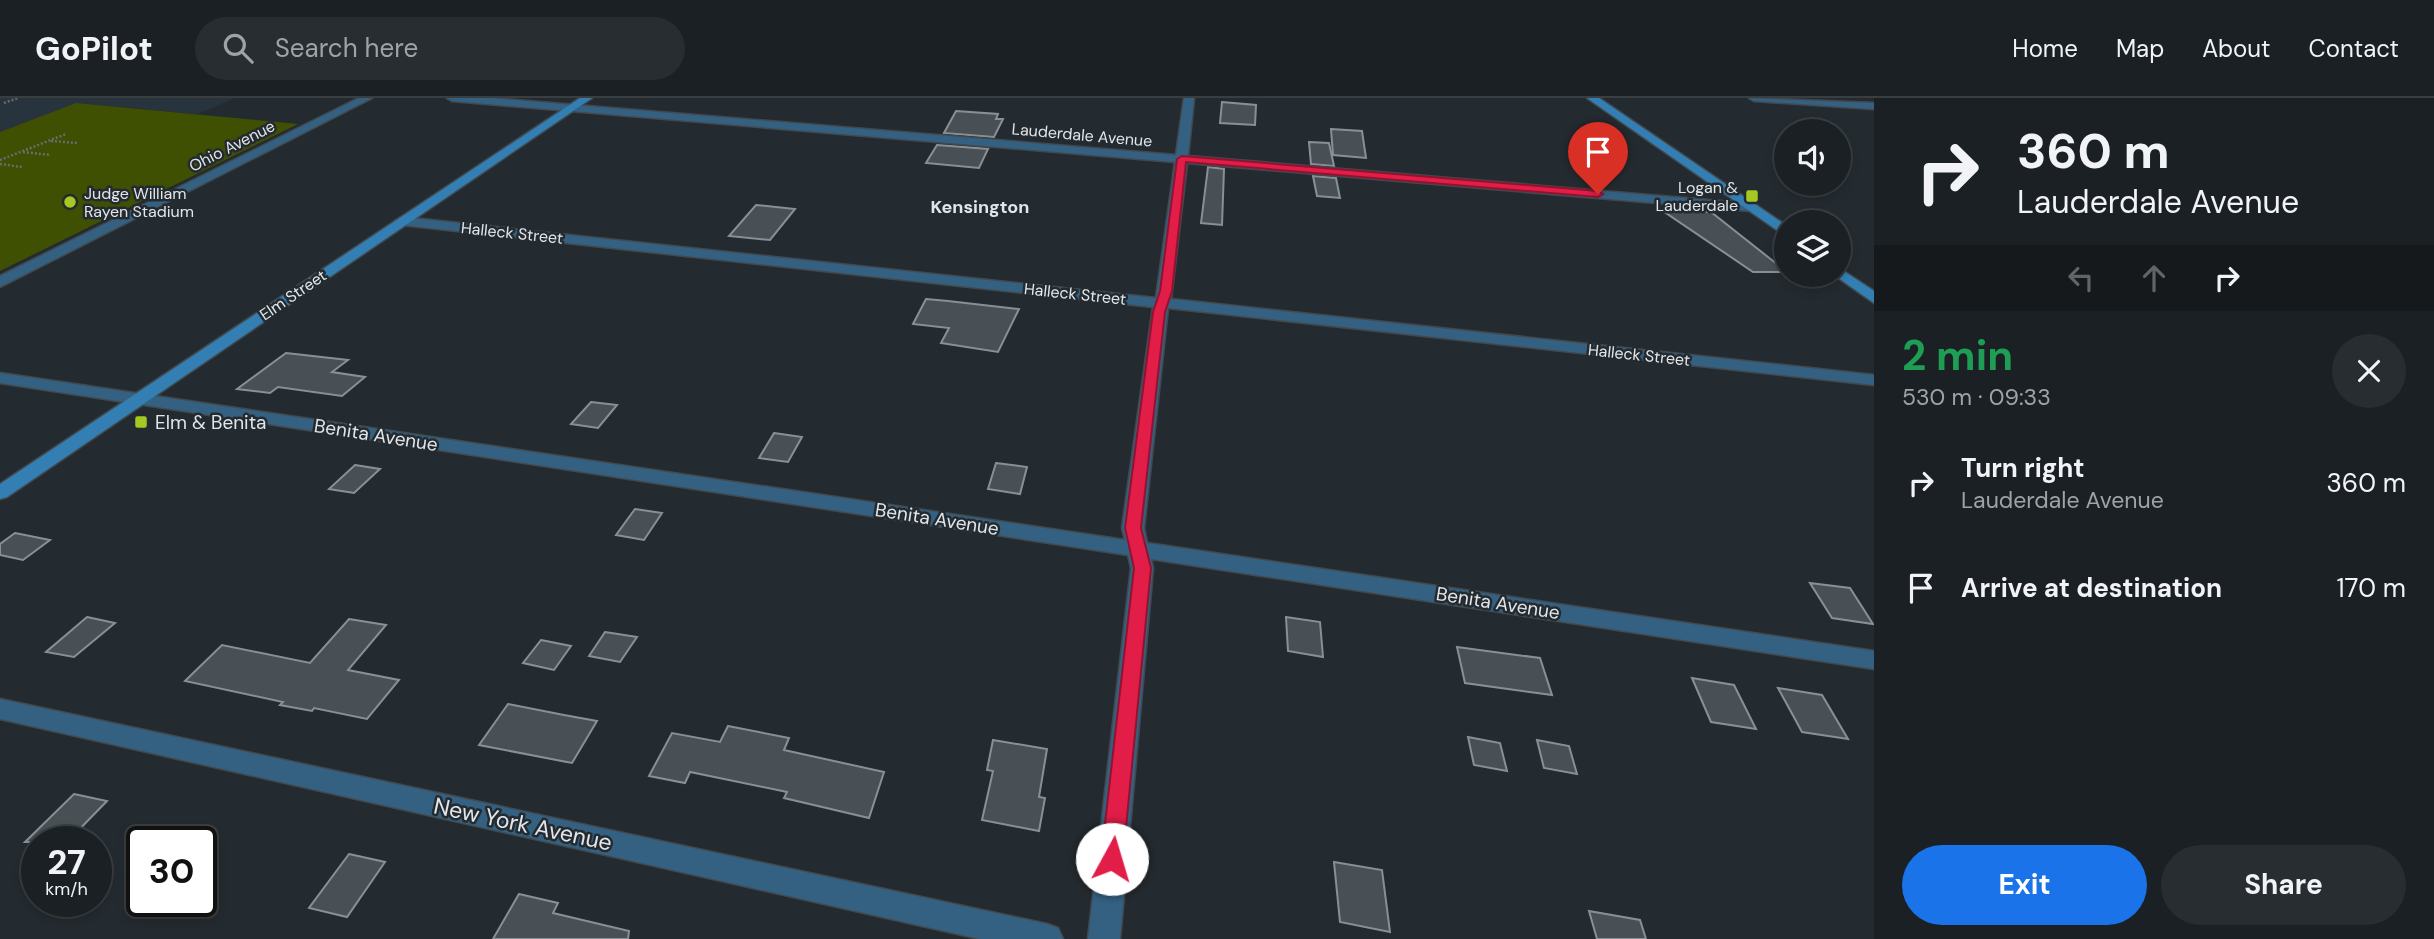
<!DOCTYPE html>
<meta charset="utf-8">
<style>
body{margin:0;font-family:"DM Sans",sans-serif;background:#282d31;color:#f1f3f6;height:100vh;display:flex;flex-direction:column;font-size:26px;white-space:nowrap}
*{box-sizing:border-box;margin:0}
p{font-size:23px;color:#a0a3a6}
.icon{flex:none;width:38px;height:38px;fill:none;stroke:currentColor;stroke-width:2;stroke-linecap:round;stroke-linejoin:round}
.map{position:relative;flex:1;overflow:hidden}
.panel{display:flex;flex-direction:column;background:#1b2024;width:560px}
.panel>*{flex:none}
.guide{background:#1b2024;color:#f1f3f6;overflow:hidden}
.buttons{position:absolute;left:1774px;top:21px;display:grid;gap:14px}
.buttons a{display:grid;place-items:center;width:77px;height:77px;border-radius:50%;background:#1b2024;box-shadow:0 4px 10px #0003,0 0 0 2px #393e41;font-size:35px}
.speed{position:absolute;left:21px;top:728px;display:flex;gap:14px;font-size:35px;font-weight:700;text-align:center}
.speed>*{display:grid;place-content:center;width:91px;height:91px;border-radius:50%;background:#1b2024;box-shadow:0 4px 10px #0003,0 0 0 2px #393e41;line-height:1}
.speed small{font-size:18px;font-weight:400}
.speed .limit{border:4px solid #111;border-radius:10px;background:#fff;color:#111}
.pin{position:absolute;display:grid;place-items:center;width:60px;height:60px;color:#fff;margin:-72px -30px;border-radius:50% 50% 50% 0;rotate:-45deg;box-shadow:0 0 7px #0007}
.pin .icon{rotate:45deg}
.me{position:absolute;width:77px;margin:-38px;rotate:6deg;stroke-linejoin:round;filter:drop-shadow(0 0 5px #0008)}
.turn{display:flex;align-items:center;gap:24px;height:147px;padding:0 28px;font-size:32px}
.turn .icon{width:91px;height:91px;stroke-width:2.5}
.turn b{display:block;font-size:49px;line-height:60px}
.lanes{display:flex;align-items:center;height:66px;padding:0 28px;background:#0003;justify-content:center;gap:35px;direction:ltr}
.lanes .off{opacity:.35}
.round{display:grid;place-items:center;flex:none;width:74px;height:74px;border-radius:37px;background:#282d31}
.overview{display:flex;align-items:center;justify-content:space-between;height:119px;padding:0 28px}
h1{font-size:42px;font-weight:700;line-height:52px;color:#1e9e55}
.action{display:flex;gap:14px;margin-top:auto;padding:14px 28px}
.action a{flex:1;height:80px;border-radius:42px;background:#1a73e8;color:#fff;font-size:28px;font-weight:700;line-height:80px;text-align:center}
.action a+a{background:#282d31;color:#f1f3f6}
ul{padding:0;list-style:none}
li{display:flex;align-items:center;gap:21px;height:105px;padding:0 28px}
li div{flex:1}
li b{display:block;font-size:26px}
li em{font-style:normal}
header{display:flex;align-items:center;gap:42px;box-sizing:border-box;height:98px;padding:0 35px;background:#1b2024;border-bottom:2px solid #393e41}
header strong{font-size:33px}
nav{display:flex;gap:38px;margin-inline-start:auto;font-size:24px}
.search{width:490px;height:63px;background:#282d31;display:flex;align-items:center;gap:18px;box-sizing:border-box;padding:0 24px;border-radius:38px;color:#a0a3a6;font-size:26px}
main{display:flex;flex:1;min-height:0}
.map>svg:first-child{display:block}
.built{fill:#28343d}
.green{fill:#405002}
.building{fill:#484f55;stroke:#889096;stroke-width:2}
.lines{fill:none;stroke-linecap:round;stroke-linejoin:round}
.street-casing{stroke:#42494e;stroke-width:3}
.secondary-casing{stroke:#42494e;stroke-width:3}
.path{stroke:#676d71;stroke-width:2.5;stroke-dasharray:2 2;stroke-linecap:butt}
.street{fill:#346182;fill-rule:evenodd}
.secondary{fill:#337fb4;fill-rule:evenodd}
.route{fill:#e11d48;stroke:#92132f;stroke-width:2}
.poi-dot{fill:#a5c823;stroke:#242b30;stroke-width:2.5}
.labels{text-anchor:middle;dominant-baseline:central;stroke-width:5;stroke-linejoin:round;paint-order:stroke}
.far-street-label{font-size:16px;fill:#e2e6ea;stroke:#242b30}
.far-poi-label{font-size:16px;fill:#e2e6ea;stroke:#242b30;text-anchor:end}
.far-neighbourhood-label{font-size:18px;font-weight:bold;fill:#e2e6ea;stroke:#242b30}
.poi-label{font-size:19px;fill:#e2e6ea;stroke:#242b30;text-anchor:start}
.street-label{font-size:19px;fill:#e2e6ea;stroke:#242b30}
.near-street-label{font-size:23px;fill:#e2e6ea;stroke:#242b30}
</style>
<header>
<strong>GoPilot</strong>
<div class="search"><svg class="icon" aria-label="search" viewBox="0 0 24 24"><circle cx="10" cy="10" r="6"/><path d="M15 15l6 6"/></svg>Search here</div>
<nav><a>Home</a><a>Map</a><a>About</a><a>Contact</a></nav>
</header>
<main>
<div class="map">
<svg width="1874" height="841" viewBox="0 0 1874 841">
<rect width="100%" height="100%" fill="#242b30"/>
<path class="built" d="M0 0H235L197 16 76 5 0 34Z"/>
<path class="green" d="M76 5 298 26 0 173V34Z"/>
<g class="building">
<path d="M1222 4 1256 7 1255 27 1220 25Z"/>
<path d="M956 13 998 16 996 21H1003L994 39 944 35Z"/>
<path d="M1331 31 1362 33 1366 60 1333 57Z"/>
<path d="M1309 44 1329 45 1334 68 1311 66Z"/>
<path d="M937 47 988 51 979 70 926 65Z"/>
<path d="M1208 69 1224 71 1222 127 1201 125Z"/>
<path d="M1313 78 1336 80 1340 100 1317 98Z"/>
<path d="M756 107 795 111 770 142 729 138Z"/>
<path d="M1663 113 1711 114 1787 174H1753Z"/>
<path d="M926 201 948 203 1019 211 998 254 941 245 949 230 913 226Z"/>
<path d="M286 255 348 262 332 274 365 279 342 298 278 289 270 295 237 291Z"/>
<path d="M591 304 617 307 598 330 571 326Z"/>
<path d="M774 335 802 339 788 364 759 360Z"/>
<path d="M996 365 1027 369 1020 396 988 391Z"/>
<path d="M355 367 380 371 354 395 329 391Z"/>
<path d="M635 411 662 415 644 442 616 437Z"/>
<path d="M15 435 50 442 23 462 0 457V446Z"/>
<path d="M1810 485 1850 490 1873 526 1832 520Z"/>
<path d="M87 519 115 525 74 559 46 554Z"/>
<path d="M1286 519 1320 524 1323 559 1288 553Z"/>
<path d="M349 521 386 527 348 572 399 582 367 621 314 610 312 613 280 607 283 604 185 583 222 547 310 565Z"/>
<path d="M605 534 637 539 620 564 589 558Z"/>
<path d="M541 542 571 548 554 572 523 565Z"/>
<path d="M1457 549 1540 560 1552 597 1465 585Z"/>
<path d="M1692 580 1734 587 1756 631 1711 624Z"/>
<path d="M1778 590 1822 597 1848 641 1802 634Z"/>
<path d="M508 606 564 617 597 623 572 665 479 647Z"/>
<path d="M728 628 789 640 784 652 884 674 869 720 784 700 787 694 690 674 685 685 649 678 672 635 720 644Z"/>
<path d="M1468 639 1500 645 1507 673 1474 667Z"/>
<path d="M993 642 1047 651 1039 699 1045 700 1039 733 982 722 993 673 987 672Z"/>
<path d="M1537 642 1569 648 1577 676 1544 670Z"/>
<path d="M74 696 107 703 67 744H25Z"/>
<path d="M349 756 385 764 347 819 309 810Z"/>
<path d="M1334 764 1382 772 1390 834 1340 824Z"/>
<path d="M519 796 558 805 553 815 629 833 628 841H493Z"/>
<path d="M1589 813 1640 822 1646 841H1597Z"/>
</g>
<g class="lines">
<g class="street-casing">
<g id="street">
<path d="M359 0H372L0 189V178Z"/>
<path d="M447 0H491L1176 57 1184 0H1194L1188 58 1756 106 1758 109 1751 113 1187 65 1171 201 1874 277V287L1168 210 1144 430 1147 445 1874 553V571L1151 461 1153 470 1120 841H1088L1131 470 1128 457 0 285V275L1125 442 1122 430 1153 209 402 127 395 123 402 119 1156 200 1175 64 452 3Z"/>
<path d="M1749 0 1874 5V11L1754 3Z"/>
<path d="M0 601 1047 826 1058 830 1063 841H980L0 621Z"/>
</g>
</g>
<g class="secondary-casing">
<g id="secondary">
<path d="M580 0H592L7 399 0 401V386Z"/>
<path d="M1587 0H1599L1787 128V139Z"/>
<path d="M1839 170 1874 193V205L1834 177H1839Z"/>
</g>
</g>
<g class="path">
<path d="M4 5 18 0"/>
<path d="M51 43 77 45"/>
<path d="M23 54 51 57"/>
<path d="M0 62 66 36"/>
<path d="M0 66 22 69"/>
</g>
<use href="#street" class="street"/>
<use href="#secondary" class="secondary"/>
</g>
<path class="route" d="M1182 58 1598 93 1603 96 1598 99 1186 64 1172 193 1165 214 1141 430 1151 470 1123 761 1120 768 1112 771 1104 768 1101 761 1134 470 1125 430 1153 214 1160 193 1177 61Z"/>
<g class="poi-dot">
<rect x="1745" y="91" width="14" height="14" rx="3.5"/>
<circle cx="70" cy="104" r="7"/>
<rect x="134" y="317" width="14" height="14" rx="3.5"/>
</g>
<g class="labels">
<g class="far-street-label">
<text transform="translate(1082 37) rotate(5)">Lauderdale Avenue</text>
<text transform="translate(232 48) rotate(-27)">Ohio Avenue</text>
<text transform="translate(512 135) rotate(6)">Halleck Street</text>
<text transform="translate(1075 196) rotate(6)">Halleck Street</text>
<text transform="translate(293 197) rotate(-34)">Elm Street</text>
<text transform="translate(1639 257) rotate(6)">Halleck Street</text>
</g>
<g class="far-poi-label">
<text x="1738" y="89">Logan &amp;<tspan x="1738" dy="18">Lauderdale</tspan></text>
<text x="84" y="95" text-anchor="start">Judge William<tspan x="84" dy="18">Rayen Stadium</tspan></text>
</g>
<g class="far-neighbourhood-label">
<text x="980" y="109">Kensington</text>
</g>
<g class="poi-label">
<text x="155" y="324">Elm &amp; Benita</text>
</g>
<g class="street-label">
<text transform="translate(376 337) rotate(9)">Benita Avenue</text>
<text transform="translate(937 421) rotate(9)">Benita Avenue</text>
<text transform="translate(1498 505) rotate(9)">Benita Avenue</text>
</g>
<g class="near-street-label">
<text transform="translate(523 726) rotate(12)">New York Avenue</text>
</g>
</g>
</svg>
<div class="buttons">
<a><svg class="icon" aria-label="sound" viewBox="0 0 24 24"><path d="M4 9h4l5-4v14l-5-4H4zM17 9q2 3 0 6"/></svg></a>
<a><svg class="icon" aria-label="layers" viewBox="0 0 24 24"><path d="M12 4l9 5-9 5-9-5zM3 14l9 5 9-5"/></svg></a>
</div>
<div class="speed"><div>27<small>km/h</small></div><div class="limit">30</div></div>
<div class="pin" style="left:1598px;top:96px;background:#d93025"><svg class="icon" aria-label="arrive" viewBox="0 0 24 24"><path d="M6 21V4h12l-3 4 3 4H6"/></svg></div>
<svg class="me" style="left:1112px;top:761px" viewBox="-20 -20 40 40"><circle r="19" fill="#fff"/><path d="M0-13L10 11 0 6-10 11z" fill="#e11d48"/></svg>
</div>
<section class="panel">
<div class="guide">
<div class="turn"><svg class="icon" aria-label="right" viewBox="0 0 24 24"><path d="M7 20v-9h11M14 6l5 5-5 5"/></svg><div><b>360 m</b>Lauderdale Avenue</div></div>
<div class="lanes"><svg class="icon off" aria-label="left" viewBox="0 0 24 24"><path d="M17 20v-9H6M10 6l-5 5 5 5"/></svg><svg class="icon off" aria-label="ahead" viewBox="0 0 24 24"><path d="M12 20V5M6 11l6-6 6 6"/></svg><svg class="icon" aria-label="right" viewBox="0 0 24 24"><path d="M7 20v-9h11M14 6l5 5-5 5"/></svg></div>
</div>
<div class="overview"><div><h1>2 min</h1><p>530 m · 09:33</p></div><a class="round"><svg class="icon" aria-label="close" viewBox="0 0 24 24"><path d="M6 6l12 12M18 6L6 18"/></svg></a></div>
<ul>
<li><svg class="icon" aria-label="right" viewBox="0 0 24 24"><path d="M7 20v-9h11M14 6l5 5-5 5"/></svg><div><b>Turn right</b><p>Lauderdale Avenue</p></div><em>360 m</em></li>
<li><svg class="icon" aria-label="arrive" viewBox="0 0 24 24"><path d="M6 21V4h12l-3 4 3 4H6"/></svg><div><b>Arrive at destination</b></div><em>170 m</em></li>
</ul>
<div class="action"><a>Exit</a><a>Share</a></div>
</section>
</main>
